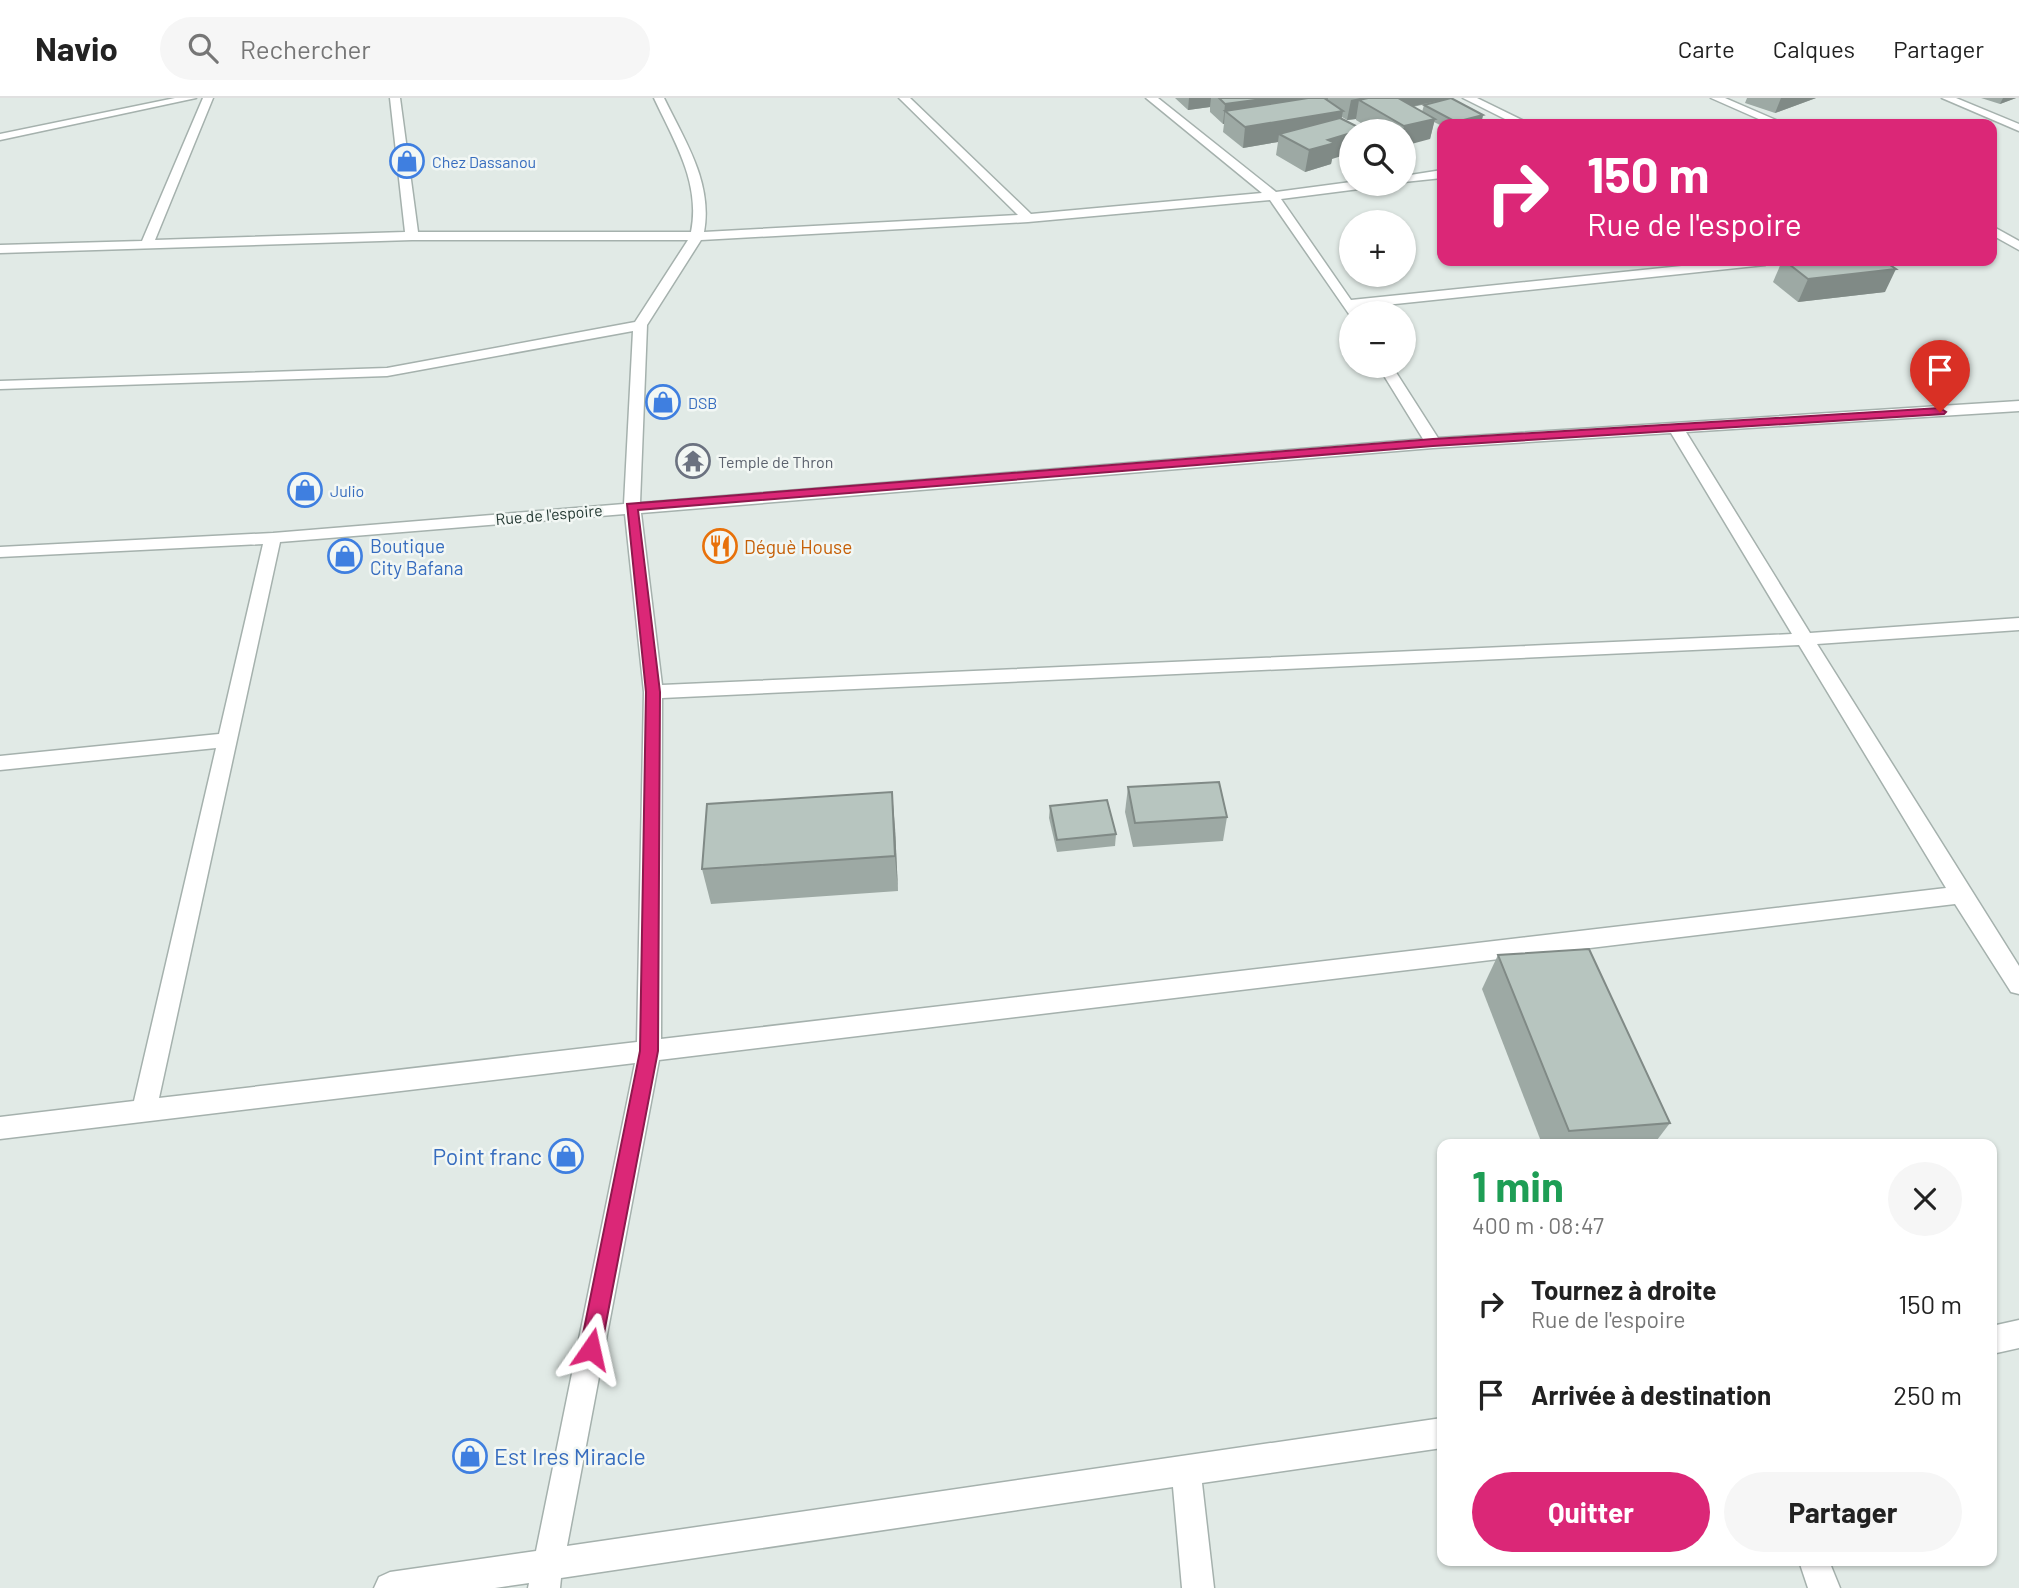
<!DOCTYPE html>
<html lang="fr">
<meta charset="utf-8">
<style>
body{margin:0;font-family:Barlow,sans-serif;background:#f6f6f6;color:#222;height:100vh;display:flex;flex-direction:column;font-size:26px;white-space:nowrap}
*{box-sizing:border-box;margin:0}
p{font-size:23px;color:#767676}
.icon{flex:none;width:38px;height:38px;fill:none;stroke:currentColor;stroke-width:2;stroke-linecap:round;stroke-linejoin:round}
.map{position:relative;flex:1;overflow:hidden}
.sheet{position:absolute;left:1437px;top:1041px;width:560px;height:427px;display:flex;flex-direction:column;background:#fff;border-radius:14px;box-shadow:0 2px 5px #0004}
.sheet>*{flex:none}
.hud{position:absolute;left:1437px;top:21px;width:560px;height:147px;border-radius:14px;box-shadow:0 2px 5px #0004;background:#db2777;color:#fff;overflow:hidden}
.fabs{position:absolute;left:1339px;top:21px;display:grid;gap:14px}
.fabs a{display:grid;place-items:center;width:77px;height:77px;border-radius:50%;background:#fff;box-shadow:0 2px 5px #0004;font-size:35px}
.pin{position:absolute;display:grid;place-items:center;width:60px;height:60px;color:#fff;margin:-72px -30px;border-radius:50% 50% 50% 0;rotate:-45deg;box-shadow:0 0 7px #0007}
.pin .icon{rotate:45deg}
.me{position:absolute;width:77px;margin:-38px;rotate:11deg;stroke-linejoin:round;filter:drop-shadow(0 0 5px #0008)}
.turn{display:flex;align-items:center;gap:24px;height:147px;padding:0 35px;font-size:32px}
.turn .icon{width:91px;height:91px;stroke-width:2.5}
.turn b{display:block;font-size:49px;line-height:60px}
.round{display:grid;place-items:center;flex:none;width:74px;height:74px;border-radius:37px;background:#f6f6f6}
.headline{display:flex;align-items:center;justify-content:space-between;height:119px;padding:0 35px}
h1{font-size:42px;font-weight:700;line-height:52px;color:#1e9e55}
.button{display:flex;gap:14px;margin-top:auto;padding:14px 35px}
.button a{flex:1;height:80px;border-radius:42px;background:#db2777;color:#fff;font-size:28px;font-weight:700;line-height:80px;text-align:center}
.button a+a{background:#f6f6f6;color:#222}
ul{padding:0;list-style:none}
li{display:flex;align-items:center;gap:21px;height:91px;padding:0 35px}
li div{flex:1}
li b{display:block;font-size:26px}
li em{font-style:normal}
header{display:flex;align-items:center;gap:42px;box-sizing:border-box;height:98px;padding:0 35px;background:#fff;border-bottom:2px solid #e0e0e0}
header strong{font-size:33px}
nav{display:flex;gap:38px;margin-inline-start:auto;font-size:24px}
.search{width:490px;height:63px;background:#f6f6f6;display:flex;align-items:center;gap:18px;box-sizing:border-box;padding:0 24px;border-radius:38px;color:#767676;font-size:26px}
.map>svg:first-child{display:block}
.lines{fill:none;stroke-linecap:round;stroke-linejoin:round}
.minor-casing{stroke:#a5b1ad;stroke-width:3}
.minor{fill:#fff;fill-rule:evenodd}
.wall{fill:#9da9a4;fill-rule:evenodd}
.shaded-wall{fill:#808a86}
.building{fill:#b7c5bf;stroke:#808a86;stroke-width:2}
.route{fill:#db2777;stroke:#8e194d;stroke-width:2}
.labels{text-anchor:middle;dominant-baseline:central;stroke-width:5;stroke-linejoin:round;paint-order:stroke}
.far-shop-label{font-size:16px;fill:#366cbe;stroke:#f2f7f4;text-anchor:start}
.far-worship-label{font-size:16px;fill:#5b616d;stroke:#f2f7f4;text-anchor:start}
.far-street-label{font-size:16px;fill:#243933;stroke:#f2f7f4}
.shop-label{font-size:19px;fill:#366cbe;stroke:#f2f7f4;text-anchor:start}
.food-label{font-size:19px;fill:#c56008;stroke:#f2f7f4;text-anchor:start}
.near-shop-label{font-size:23px;fill:#366cbe;stroke:#f2f7f4;text-anchor:end}
</style>
<header>
<strong>Navio</strong>
<div class="search"><svg class="icon" aria-label="search" viewBox="0 0 24 24"><circle cx="10" cy="10" r="6"/><path d="M15 15l6 6"/></svg>Rechercher</div>
<nav><a>Carte</a><a>Calques</a><a>Partager</a></nav>
</header>
<div class="map">
<svg width="2019" height="1490" viewBox="0 0 2019 1490">
<rect width="100%" height="100%" fill="#e1eae6"/>
<g class="lines">
<g class="minor-casing">
<g id="minor">
<path d="M175 0H196L0 42V36Z"/>
<path d="M203 0H213L155 142 405 134 390 0H400L418 134H691C701 85 674 43 654 0H664C685 43 713 85 704 134L1018 117 899 0H910L1031 116 1262 95 1146 0H1158L1276 94 1351 84 1373 86 1367 90 1281 101 1351 202 1730 163H1771L1765 167 1357 210 1360 215H1351V219L1270 102 1028 124 701 142 647 227 640 405 1423 341 1378 268H1392L1438 340 2019 303V313L1686 334 1810 535 2019 520V532L1817 546 2019 868V896L2011 894 1955 806 659 962 567 1448 1442 1320V1350L1202 1385 1214 1490H1182L1173 1389 561 1480 560 1490H528L529 1485 495 1490H374L379 1479 390 1474 536 1453 635 965 0 1041V1019L134 1003 216 650 0 672V658L219 636 263 446 0 459V449L273 435 624 406 633 233 387 278 0 291V283L387 270 635 224 688 142H412L0 155V147L142 143ZM1671 335 1792 536 662 587 641 415 1433 350ZM625 416 644 594 637 944 159 1000 280 444ZM1799 547 1946 790 661 941 662 600Z"/>
<path d="M1463 0H1477L1530 26H1515Z"/>
<path d="M1711 0H1725L1785 26H1770Z"/>
<path d="M1942 0H1956L2019 26V33Z"/>
<path d="M1442 72V80L1404 84V78Z"/>
<path d="M1992 128 2019 143V152L1992 137Z"/>
<path d="M2019 1222V1250L1992 1256V1228Z"/>
<path d="M1799 1463H1829L1840 1490H1808Z"/>
</g>
</g>
<use href="#minor" class="minor"/>
</g>
<g class="wall">
<path d="M1175 0H1451L1483 17 1481 26H1442V28L1434 24 1430 41 1404 33H1374L1356 22V21L1347 22 1342 19 1341 20 1364 32V33H1351L1332 61 1331 66 1305 74 1276 57 1278 44 1243 50 1223 34 1224 26H1223L1210 14V9L1188 12ZM1443 2 1424 7 1422 14 1413 9Z"/>
<path d="M1747 0H1816L1775 15 1745 5Z"/>
<path d="M1981 0H2016L2000 6Z"/>
<path d="M1782 163H1884L1885 194 1798 204 1773 184Z"/>
<path d="M1128 689 1227 719 1223 743 1133 749 1125 714Z"/>
<path d="M1050 708 1116 736 1115 748 1057 754 1049 720Z"/>
<path d="M895 730 898 793 711 806 702 771Z"/>
<path d="M1498 857 1670 1025 1654 1046H1542L1482 891Z"/>
</g>
<g class="shaded-wall">
<path d="M1189 0H1211L1210 9 1188 12Z"/>
<path d="M1219 0H1328L1326 13H1225L1224 26H1223L1225 6Z"/>
<path d="M1360 0H1451L1382 15 1359 2 1356 21 1347 22 1351 2Z"/>
<path d="M1781 0H1816L1775 15Z"/>
<path d="M2003 0H2016L2000 6Z"/>
<path d="M1343 13 1339 34 1279 36 1278 44 1243 50 1245 29Z"/>
<path d="M1483 17 1481 26H1455L1456 24Z"/>
<path d="M1435 21 1430 41 1404 48 1403 33 1404 28Z"/>
<path d="M1351 35V55L1332 61 1331 66 1305 74 1309 52 1328 42Z"/>
<path d="M1896 171 1885 194 1798 204 1808 181Z"/>
<path d="M892 694 895 730 898 793 895 758Z"/>
</g>
<g class="building">
<path d="M1219 0H1270L1225 6Z"/>
<path d="M1308 0H1324L1343 13 1245 29 1225 13Z"/>
<path d="M1368 0H1398L1435 21 1404 28 1359 2Z"/>
<path d="M1451 0 1483 17 1456 24 1424 7Z"/>
<path d="M1340 20 1364 32 1351 33V35L1328 42 1335 45 1309 52 1279 36Z"/>
<path d="M1785 163H1884L1896 171 1808 181Z"/>
<path d="M1219 684 1227 719 1135 725 1128 689Z"/>
<path d="M892 694 895 758 702 771 707 706Z"/>
<path d="M1107 702 1116 736 1057 742 1050 708Z"/>
<path d="M1589 851 1670 1025 1569 1033 1498 857Z"/>
</g>
<path class="route" d="M1940 310 1946 314 1944 316 1433 348 638 412 660 594 658 953 601 1251 598 1259 591 1262 583 1259 580 1251 640 953 646 594 627 406 1433 341Z"/>
<defs>
<g id="shop-ring" transform="scale(1.75)"><circle r="9.5" fill="#f2f7f4" stroke="#3f7fe0" stroke-width="1.5"/><path d="M-5-2.5h2.3a2.7 3.5 0 0 1 5.4 0H5L5.5 6h-11ZM-1.5-2.5h3a1.5 2.3 0 0 0-3 0Z" fill="#3f7fe0"/></g>
<g id="temple-ring" transform="scale(1.75)"><circle r="9.5" fill="#f2f7f4" stroke="#6b7280" stroke-width="1.5"/><path d="M0-6L5-2H3V0L6.5 2.5H4V6H1.5V3h-3V6H-4V2.5H-6.5L-3 0V-2H-5Z" fill="#6b7280"/></g>
<g id="restaurant-ring" transform="scale(1.75)"><circle r="9.5" fill="#f2f7f4" stroke="#e8710a" stroke-width="1.5"/><path d="M-5-6h1v4h1v-4h1v4h1v-4h1v5L-1.5 .5V6h-2V.5L-5-1ZM5-6V6H3V1.5H1.5Q1.5-4 5-6Z" fill="#e8710a"/></g>
</defs>
<g fill-rule="evenodd">
<use href="#shop-ring" x="407" y="63"/>
<use href="#shop-ring" x="663" y="304"/>
<use href="#temple-ring" x="693" y="363"/>
<use href="#shop-ring" x="305" y="392"/>
<use href="#restaurant-ring" x="720" y="448"/>
<use href="#shop-ring" x="345" y="458"/>
<use href="#shop-ring" x="566" y="1058"/>
<use href="#shop-ring" x="470" y="1358"/>
</g>
<g class="labels">
<g class="far-shop-label">
<text x="432" y="63">Chez Dassanou</text>
<text x="688" y="304">DSB</text>
<text x="330" y="392">Julio</text>
</g>
<g class="far-worship-label">
<text x="718" y="363">Temple de Thron</text>
</g>
<g class="far-street-label">
<text transform="translate(549 416) rotate(-5)">Rue de l'espoire</text>
</g>
<g class="shop-label">
<text x="370" y="447">Boutique<tspan x="370" dy="22">City Bafana</tspan></text>
</g>
<g class="food-label">
<text x="744" y="448">Déguè House</text>
</g>
<g class="near-shop-label">
<text x="542" y="1058">Point franc</text>
<text x="494" y="1358" text-anchor="start">Est Ires Miracle</text>
</g>
</g>
</svg>
<div class="fabs">
<a><svg class="icon" aria-label="search" viewBox="0 0 24 24"><circle cx="10" cy="10" r="6"/><path d="M15 15l6 6"/></svg></a>
<a>+</a>
<a>−</a>
</div>
<div class="pin" style="left:1940px;top:314px;background:#d93025"><svg class="icon" aria-label="arrive" viewBox="0 0 24 24"><path d="M6 21V4h12l-3 4 3 4H6"/></svg></div>
<svg class="me" style="left:591px;top:1251px" viewBox="-20 -20 40 40"><path d="M0-17L14 15 0 8-14 15z" fill="#db2777" stroke="#fff" stroke-width="4"/></svg>
<div class="hud">
<div class="turn"><svg class="icon" aria-label="right" viewBox="0 0 24 24"><path d="M7 20v-9h11M14 6l5 5-5 5"/></svg><div><b>150 m</b>Rue de l'espoire</div></div>
</div>
<section class="sheet">
<div class="headline"><div><h1>1 min</h1><p>400 m · 08:47</p></div><a class="round"><svg class="icon" aria-label="close" viewBox="0 0 24 24"><path d="M6 6l12 12M18 6L6 18"/></svg></a></div>
<ul>
<li><svg class="icon" aria-label="right" viewBox="0 0 24 24"><path d="M7 20v-9h11M14 6l5 5-5 5"/></svg><div><b>Tournez à droite</b><p>Rue de l'espoire</p></div><em>150 m</em></li>
<li><svg class="icon" aria-label="arrive" viewBox="0 0 24 24"><path d="M6 21V4h12l-3 4 3 4H6"/></svg><div><b>Arrivée à destination</b></div><em>250 m</em></li>
</ul>
<div class="button"><a>Quitter</a><a>Partager</a></div>
</section>
</div>
